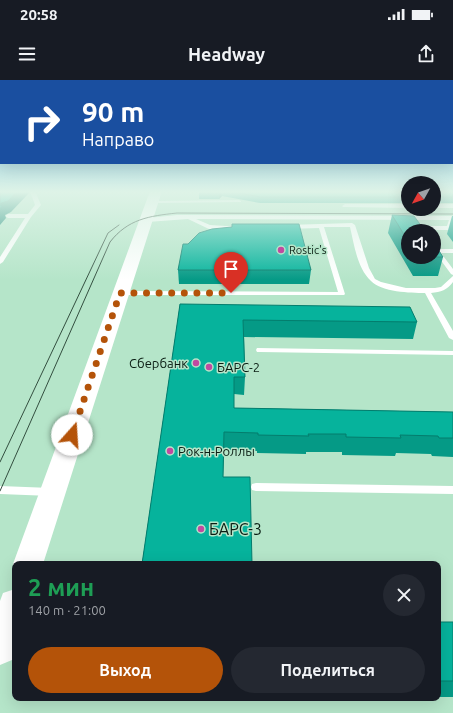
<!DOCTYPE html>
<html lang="ru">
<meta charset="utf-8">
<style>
body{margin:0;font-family:Ubuntu,sans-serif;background:#242831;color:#f1f3f6;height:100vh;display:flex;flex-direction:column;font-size:15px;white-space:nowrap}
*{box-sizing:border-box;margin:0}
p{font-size:13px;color:#9ea1a6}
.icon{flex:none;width:22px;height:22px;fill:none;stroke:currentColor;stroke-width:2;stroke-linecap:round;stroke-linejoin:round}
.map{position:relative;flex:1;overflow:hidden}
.sheet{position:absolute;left:12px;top:481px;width:429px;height:140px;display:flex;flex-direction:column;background:#171b24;border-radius:8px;box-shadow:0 4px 16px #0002}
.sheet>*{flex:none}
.top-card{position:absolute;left:0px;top:0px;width:453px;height:84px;box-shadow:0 4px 16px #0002;background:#1a4fa0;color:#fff;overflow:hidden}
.needle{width:26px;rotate:230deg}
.buttons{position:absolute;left:401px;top:96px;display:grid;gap:8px}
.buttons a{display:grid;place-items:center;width:40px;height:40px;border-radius:50%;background:#171b24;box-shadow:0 4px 16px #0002;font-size:20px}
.pin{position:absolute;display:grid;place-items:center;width:34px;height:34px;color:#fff;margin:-41px -17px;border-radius:50% 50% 50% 0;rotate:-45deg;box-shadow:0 0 4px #0007}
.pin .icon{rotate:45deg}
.me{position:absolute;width:44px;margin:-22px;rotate:19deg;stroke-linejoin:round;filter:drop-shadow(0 0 3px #0008)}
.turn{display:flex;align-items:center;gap:14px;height:84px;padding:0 16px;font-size:18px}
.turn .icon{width:52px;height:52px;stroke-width:2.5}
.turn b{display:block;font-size:28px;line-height:34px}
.round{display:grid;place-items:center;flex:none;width:42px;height:42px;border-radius:21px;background:#242831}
.headline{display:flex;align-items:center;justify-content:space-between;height:68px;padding:0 16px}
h1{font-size:24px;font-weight:700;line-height:30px;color:#1e9e55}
.action{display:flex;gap:8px;margin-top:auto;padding:8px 16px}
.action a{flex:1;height:46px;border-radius:24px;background:#b45309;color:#fff;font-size:16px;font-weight:700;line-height:46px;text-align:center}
.action a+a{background:#242831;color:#f1f3f6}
.status{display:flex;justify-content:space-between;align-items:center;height:28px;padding:0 20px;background:#171b24;direction:ltr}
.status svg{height:11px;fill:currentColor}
header{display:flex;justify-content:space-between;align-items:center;height:52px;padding:0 16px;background:#171b24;font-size:18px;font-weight:700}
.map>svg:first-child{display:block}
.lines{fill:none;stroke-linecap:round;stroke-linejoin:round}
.service{fill:#fff;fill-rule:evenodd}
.secondary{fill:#fff;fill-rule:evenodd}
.tram{stroke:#334e3f;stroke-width:1}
.wall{fill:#059a86}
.shaded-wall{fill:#047d6d}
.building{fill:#06b39c;stroke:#047d6d}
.route{stroke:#b45309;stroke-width:7;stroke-dasharray:0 12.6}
.poi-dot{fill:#c04aa1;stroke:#b5e5c9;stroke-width:1.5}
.labels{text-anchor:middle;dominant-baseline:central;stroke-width:3;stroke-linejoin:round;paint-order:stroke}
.far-poi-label{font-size:11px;fill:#0a1d13;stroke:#b5e5c9;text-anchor:start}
.poi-label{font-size:13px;fill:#0a1d13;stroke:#b5e5c9;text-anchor:start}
.near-poi-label{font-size:16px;fill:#0a1d13;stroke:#b5e5c9;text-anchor:start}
</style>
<div class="status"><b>20:58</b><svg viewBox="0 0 49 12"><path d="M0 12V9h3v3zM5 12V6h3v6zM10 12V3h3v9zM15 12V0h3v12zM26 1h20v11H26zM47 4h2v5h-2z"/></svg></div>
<header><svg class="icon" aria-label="menu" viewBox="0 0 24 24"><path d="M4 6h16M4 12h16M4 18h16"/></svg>Headway<svg class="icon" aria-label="share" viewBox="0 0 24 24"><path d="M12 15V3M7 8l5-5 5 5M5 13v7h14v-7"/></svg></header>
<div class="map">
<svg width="453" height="633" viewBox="0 0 453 633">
<rect width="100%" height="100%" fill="#b5e5c9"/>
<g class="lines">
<g class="service">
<path d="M30 111H35L41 125 31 137 3 182 0 184V177L25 138H8L5 136 8 134H28L35 125Z"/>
<path d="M239 120 241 121V122L153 123 151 122 153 121Z"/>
<path d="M345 124H408V128L343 127 342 126Z"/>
<rect x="434" y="124" width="19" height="4"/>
<path d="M177 135 453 136 452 148 449 150H417L410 146 413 144 418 146H447L449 140 196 139 210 145 242 147 243 148 240 150 209 149 188 139 147 142 144 140 147 138Z"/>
<path d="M352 143 355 145 369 188 375 199 381 202 406 208H435L441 207 453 196V202C447 210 441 212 431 213L453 251V260L449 258 425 213C410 213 382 212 371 201 357 188 354 164 350 147H324L345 214 344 215H120L117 213 120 211 338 212 319 148 287 149 284 147 287 145Z"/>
<path d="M437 169H453V173H441L453 189V195L451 194 434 171Z"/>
<path d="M257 268 453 271V275L260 272H257L256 270Z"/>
<path d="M256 403 453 406V414L256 411 252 410 251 407 252 404Z"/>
<path d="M0 406 51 408 55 409 56 412 55 415 51 416 0 414Z"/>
</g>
<g class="secondary">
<path d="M150 111H162L43 484H15V489L13 484Z"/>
<path d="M15 509V574L12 580 0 585V521L3 513Z"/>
</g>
<g class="tram">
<path d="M0 382 108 153 119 145"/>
<path d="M0 411 110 162C128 139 149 136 177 133L453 134"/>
</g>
</g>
<g class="wall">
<path d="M199 111H408V123H260L222 116 219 119H199Z"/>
<rect x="434" y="111" width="19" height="12"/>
<path d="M392 135 408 151V177H434V163L443 177 438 196H413L388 153Z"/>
<path d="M452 136H453V162L447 154Z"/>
<path d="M188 164 311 190 309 204H179L178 190Z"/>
<path d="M180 224 417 242 413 259 244 257 245 297 244 315 234 314V328L453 332V377L432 376 431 374 396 373 395 376 342 375V372H306V374L257 373V371L224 370 223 397 142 484Z"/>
<rect x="438" y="542" width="15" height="75"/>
</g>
<g class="shaded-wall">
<path d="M17 111H29V113L11 132 5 135 6 138 0 145V129L1 123Z"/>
<path d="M220 111H222V116L219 119V112Z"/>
</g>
<g class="building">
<path d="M0 111H17L8 121 1 123 0 125 2 126 0 129Z"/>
<path d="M199 111H220L219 112H199Z"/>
<path d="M230 111H408V117H260Z"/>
<rect x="434" y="111" width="19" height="6"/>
<path d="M392 135 414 136 425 151H408V161Z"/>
<path d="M232 144H299L311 190H178L183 164H188L199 153 212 149 232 147Z"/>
<path d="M434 163 443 177H434Z"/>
<path d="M180 224 410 227 417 242 243 240 245 297H234V328L453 332V358H439L438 356 400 355 401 358 346 357V354H308L309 356 258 355V353L224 352 223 397H250L252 484H142Z"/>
<rect x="438" y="542" width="15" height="59"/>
</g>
<linearGradient id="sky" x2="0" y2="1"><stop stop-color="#56b4e1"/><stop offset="0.56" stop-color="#def3e7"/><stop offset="1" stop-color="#def3e7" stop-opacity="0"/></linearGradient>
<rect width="453" height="200" fill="url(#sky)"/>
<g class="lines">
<path class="route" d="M72 355 120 213H231"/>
</g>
<g class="poi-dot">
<circle cx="281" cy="170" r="4"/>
<circle cx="196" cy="283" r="4"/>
<circle cx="209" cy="287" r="4"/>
<circle cx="170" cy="371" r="4"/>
<circle cx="201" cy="449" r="4"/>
</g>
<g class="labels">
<g class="far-poi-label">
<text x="289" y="170">Rostic's</text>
</g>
<g class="poi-label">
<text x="188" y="283" text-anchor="end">Сбербанк</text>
<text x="217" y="287">БАРС-2</text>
<text x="178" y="371">Рок-н-Роллы</text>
</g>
<g class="near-poi-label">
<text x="209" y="449">БАРС-3</text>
</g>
</g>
</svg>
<div class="buttons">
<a><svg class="needle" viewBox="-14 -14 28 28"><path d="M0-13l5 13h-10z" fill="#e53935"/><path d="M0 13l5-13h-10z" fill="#9ea1a6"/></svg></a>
<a><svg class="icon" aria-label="sound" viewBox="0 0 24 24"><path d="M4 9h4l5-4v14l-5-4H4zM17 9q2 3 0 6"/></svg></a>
</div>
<div class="pin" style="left:231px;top:213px;background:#d93025"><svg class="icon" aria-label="arrive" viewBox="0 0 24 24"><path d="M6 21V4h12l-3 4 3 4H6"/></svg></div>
<svg class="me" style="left:72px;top:355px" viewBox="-20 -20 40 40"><circle r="19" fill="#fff"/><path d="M0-13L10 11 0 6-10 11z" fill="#b45309"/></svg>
<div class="top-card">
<div class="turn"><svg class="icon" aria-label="right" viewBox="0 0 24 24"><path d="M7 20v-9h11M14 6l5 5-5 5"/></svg><div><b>90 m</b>Направо</div></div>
</div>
<section class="sheet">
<div class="headline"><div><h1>2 мин</h1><p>140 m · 21:00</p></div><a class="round"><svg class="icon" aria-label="close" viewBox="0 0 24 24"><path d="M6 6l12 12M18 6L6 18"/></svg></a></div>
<div class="action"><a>Выход</a><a>Поделиться</a></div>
</section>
</div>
